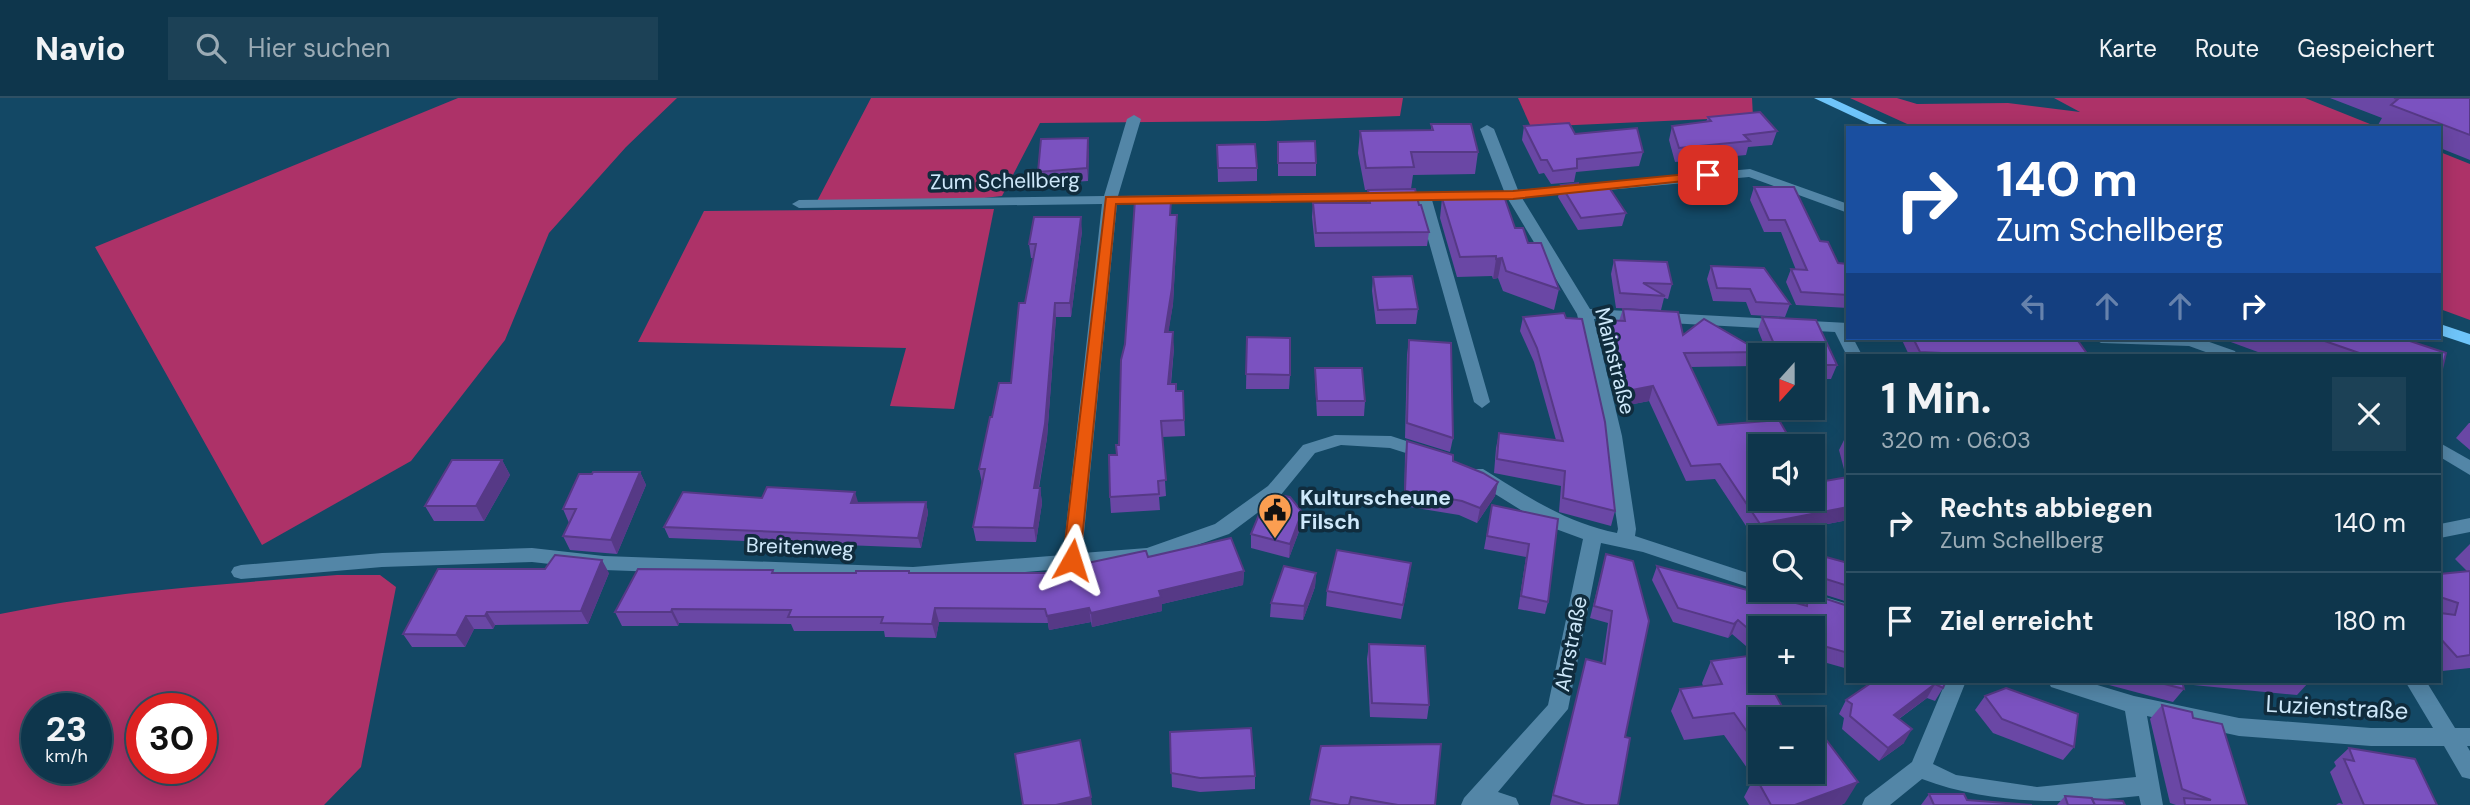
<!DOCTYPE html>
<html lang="de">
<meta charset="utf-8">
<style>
body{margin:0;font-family:"DM Sans",sans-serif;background:#1c4156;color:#f1f3f6;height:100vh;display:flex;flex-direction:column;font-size:26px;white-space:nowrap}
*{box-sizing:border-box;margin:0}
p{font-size:23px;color:#9babb5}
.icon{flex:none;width:38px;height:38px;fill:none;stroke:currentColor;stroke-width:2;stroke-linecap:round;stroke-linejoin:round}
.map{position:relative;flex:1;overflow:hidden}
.side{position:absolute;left:1846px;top:256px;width:595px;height:329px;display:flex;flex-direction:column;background:#0e364c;border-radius:0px;box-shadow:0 4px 18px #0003,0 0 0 2px #2e5064}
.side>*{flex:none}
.guide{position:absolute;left:1846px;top:28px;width:595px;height:214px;border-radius:0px;box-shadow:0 4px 18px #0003,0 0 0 2px #2e5064;background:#1a4fa0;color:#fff;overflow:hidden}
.needle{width:46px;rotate:201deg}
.controls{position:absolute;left:1748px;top:245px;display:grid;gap:14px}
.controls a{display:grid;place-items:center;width:77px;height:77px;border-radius:0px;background:#0e364c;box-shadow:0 4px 18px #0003,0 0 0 2px #2e5064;font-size:35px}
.speed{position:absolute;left:21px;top:595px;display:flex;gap:14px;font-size:35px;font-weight:700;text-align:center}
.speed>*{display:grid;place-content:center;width:91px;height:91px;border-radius:50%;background:#0e364c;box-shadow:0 4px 18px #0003,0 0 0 2px #2e5064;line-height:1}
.speed small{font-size:18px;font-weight:400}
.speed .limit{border:10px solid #d22;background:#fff;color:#111}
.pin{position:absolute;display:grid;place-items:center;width:60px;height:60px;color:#fff;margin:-30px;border-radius:14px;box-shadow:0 4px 10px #0006}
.me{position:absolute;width:77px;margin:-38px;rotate:6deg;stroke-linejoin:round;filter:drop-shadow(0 0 5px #0008)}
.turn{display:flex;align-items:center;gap:24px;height:147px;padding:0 35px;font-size:32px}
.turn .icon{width:91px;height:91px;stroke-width:2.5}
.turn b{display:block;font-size:49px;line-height:60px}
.lanes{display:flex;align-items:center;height:66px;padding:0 35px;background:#0003;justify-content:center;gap:35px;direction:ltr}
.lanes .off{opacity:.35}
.round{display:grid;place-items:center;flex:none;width:74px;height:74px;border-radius:0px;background:#1c4156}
.overview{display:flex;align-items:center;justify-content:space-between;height:119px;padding:0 35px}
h1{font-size:42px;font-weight:700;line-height:52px}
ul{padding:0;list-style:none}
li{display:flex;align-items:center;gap:21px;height:98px;padding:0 35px;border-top:2px solid #2e5064}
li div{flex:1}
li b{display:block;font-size:26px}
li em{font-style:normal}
header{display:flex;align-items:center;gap:42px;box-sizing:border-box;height:98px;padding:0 35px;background:#0e364c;border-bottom:2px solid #2e5064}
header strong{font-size:33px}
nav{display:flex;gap:38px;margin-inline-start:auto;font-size:24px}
.search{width:490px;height:63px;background:#1c4156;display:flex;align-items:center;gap:18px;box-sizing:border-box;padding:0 24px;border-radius:0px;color:#9babb5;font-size:26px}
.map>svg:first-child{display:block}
.green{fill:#ad3268;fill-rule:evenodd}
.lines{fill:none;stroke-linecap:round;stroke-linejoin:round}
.minor{fill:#5386a7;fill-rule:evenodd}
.major{fill:#6fc5fa;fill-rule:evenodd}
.wall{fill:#6a47a5}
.shaded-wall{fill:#563986}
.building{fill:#7b52c0;stroke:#563986;stroke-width:2}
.route{fill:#ea580c;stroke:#983908;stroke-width:2}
.labels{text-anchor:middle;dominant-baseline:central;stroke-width:7;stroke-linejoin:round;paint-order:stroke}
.street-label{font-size:21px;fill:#cee8fa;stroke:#102c3d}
.poi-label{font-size:21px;font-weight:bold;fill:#cee8fa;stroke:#102c3d;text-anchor:start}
.near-street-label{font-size:24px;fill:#cee8fa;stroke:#102c3d}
</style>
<header>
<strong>Navio</strong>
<div class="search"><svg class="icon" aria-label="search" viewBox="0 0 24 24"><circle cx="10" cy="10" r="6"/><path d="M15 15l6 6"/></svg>Hier suchen</div>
<nav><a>Karte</a><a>Route</a><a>Gespeichert</a></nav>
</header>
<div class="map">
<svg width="2470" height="707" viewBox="0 0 2470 707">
<rect width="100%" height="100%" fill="#134865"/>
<g class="green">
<path d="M458 0H677L626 49 549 135 505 242 411 363 262 447 95 149Z"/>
<path d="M871 0H1403L1400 18 1265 23 1040 25 1002 98 930 106 815 107Z"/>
<path d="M1518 0H1752L1753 19 1531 29Z"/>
<path d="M1850 0H1897L1917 6 2008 5 2080 14 2054 0H2305L2380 30H1916Z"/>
<path d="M2440 54 2470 66V222L2440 211Z"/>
<path d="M994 111 954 311 890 308 906 250 638 244 704 113Z"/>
<path d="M337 477H380L396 489 361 669 324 707H0V516C110 493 225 486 337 477ZM37 611H96V670H37ZM142 611H201V670H142Z"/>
</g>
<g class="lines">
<g class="minor">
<path d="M1134 17 1141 21 1118 98 1504 93 1480 31 1487 27 1494 31 1518 92 1750 71 1848 106V115L1749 79 1522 100 1590 211 1848 225V240H1853L1862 257H1848V260L1835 234 1594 221 1622 338 1636 431 1635 438 1760 479V492H1765L1760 493 1643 454 1601 445 1568 611 1498 694 1516 700 1519 707H1461L1464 700 1548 607 1583 441 1545 427 1471 381 1468 376 1471 371H1483C1527 398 1566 425 1617 435L1618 431 1604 338 1577 216 1508 101 1432 102 1490 304 1482 310 1474 304 1417 102 1117 106 1082 455 1147 450 1215 426 1268 388 1303 347 1335 337 1391 338 1434 352 1437 356 1428 362 1390 350 1341 347 1315 355 1280 398 1229 436 1148 464 913 483 604 472 532 464 382 469 241 481 234 479 231 474 234 469 241 467 382 455 532 450 604 458 913 469 1063 457 1102 106 799 110 792 106 799 102 1104 98 1127 21Z"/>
<path d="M2093 240H2198L2235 253 2237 257H2214L2189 248 2101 245Z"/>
<path d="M2440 345 2470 362V377L2440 359Z"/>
<path d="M2470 420V434L2440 440V426Z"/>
<path d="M1769 492H1802L1848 506V522L1772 497Z"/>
<path d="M1946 583H1966L1933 666 1956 677 2037 689 2136 679 2125 613 2051 589 2048 583H2084L2134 598 2239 620 2371 630H2433L2405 583H2426L2455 630H2470V648H2467L2470 653V681L2462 679 2444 648H2371L2239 638 2147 618 2163 707H2141L2139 698C2065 706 1991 707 1922 681L1890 707H1862L1865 700 1912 664Z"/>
</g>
<g class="major">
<path d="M1814 0H1831L1896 30H1878Z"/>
<path d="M2440 226 2470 236V247L2440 237Z"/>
</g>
</g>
<g class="wall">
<path d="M2330 0H2470V62L2440 50V30H2386L2378 27 2382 20Z"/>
<path d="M1708 19 1777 33 1772 47 1748 49 1746 57 1675 64 1669 42 1672 28 1706 24Z"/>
<path d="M1431 26 1478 54 1475 76 1413 77 1411 91 1429 134 1427 148 1315 149 1312 119 1313 105H1367L1368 92H1365L1358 55 1360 33 1431 32Z"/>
<path d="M1524 28 1575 36 1643 54 1639 68 1576 74 1574 84 1551 86 1544 75 1539 76 1522 42Z"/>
<path d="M1278 44 1316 65V78H1278Z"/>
<path d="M1217 47 1257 70V83L1218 84Z"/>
<path d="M1089 52 1088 83 1040 86 1038 74Z"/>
<path d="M1561 87 1578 88 1626 115 1622 128 1578 132 1558 99Z"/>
<path d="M1754 89 1820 143 1838 165 1848 166V210L1796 207 1786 184 1791 171 1796 172 1781 134H1764L1750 102Z"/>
<path d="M1442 100 1515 130 1528 145 1559 191 1554 212 1503 193 1498 180 1493 181 1492 178 1457 179 1440 120Z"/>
<path d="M1171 117 1177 132 1173 206 1168 234 1174 250 1171 286 1176 293H1183L1185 338 1162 339 1166 398 1159 399 1160 412 1111 415 1110 399 1117 357Z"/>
<path d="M1082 133 1071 219H1056L1047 340 1039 390H1040L1042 405 1036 444 976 443 973 429 982 385 979 371 1011 285 1034 160H1031L1029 146Z"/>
<path d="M1614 162 1672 186 1668 201 1664 200 1661 212 1616 210 1611 176Z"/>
<path d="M1711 168 1790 206 1785 219 1751 217 1746 204 1713 203 1707 181Z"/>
<path d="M1373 179 1418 211 1416 226H1376L1372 193Z"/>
<path d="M1623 211 1683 237 1761 254 1756 268 1690 269 1718 327 1814 385 1846 379 1839 352 1846 338H1848V422L1754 440 1715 381 1686 383 1649 303 1618 309 1600 236 1604 222 1619 223Z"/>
<path d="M1523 219 1615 413 1611 428 1559 414 1561 388 1494 375 1496 350 1499 335 1556 342 1534 264 1520 233Z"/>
<path d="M1762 219 1837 267 1831 281H1813V257H1768L1758 232Z"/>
<path d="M1247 239 1290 277 1289 291H1246Z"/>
<path d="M1901 240H2076L2088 257H1909Z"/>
<path d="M2220 240H2401L2440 257H2266Z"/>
<path d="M1409 242 1453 340 1450 354 1405 340 1407 257Z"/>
<path d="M1315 270 1365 303 1364 318H1317L1315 284Z"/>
<path d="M2469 325H2470V352L2456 340Z"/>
<path d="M1407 343 1498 384 1495 398 1477 425 1459 417 1404 408 1405 357Z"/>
<path d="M502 362 510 377 484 423H434L425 408Z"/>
<path d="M640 374 646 387 617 456 570 452 563 438 569 425 563 411Z"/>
<path d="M762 400 858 405 926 404 928 415 921 450 669 440 664 429Z"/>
<path d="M1492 407 1558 421 1548 504 1545 516 1518 511 1526 459 1484 451Z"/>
<path d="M1265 416 1301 428 1289 460 1251 450V436Z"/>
<path d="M2470 446V570L2442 573 2440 570V476L2467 473 2455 461Z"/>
<path d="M1606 456 1625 639 1618 707H1550L1586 561 1602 566 1608 525 1590 520Z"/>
<path d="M1815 456 1848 465V504L1810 492H1813V459Z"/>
<path d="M1148 459 1244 473 1243 487 1162 506V513L1092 529 1091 524 1049 532 1048 525 939 524 936 540 885 539 884 533H794L791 526 679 525 678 528H622L615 514 773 472 774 475H856L909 473 910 475H1079L1078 467Z"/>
<path d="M1657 468 1802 507 1808 495 1848 508V571L1813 561V530H1760V546L1757 545 1753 554 1732 536 1728 540 1673 524 1652 482Z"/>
<path d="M609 475 588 526 495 527 493 531H474L465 549H412L403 536Z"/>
<path d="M1316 475 1315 489 1303 522 1270 519 1271 505Z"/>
<path d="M1409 480 1401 521 1326 508 1327 493Z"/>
<path d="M1369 546 1429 607 1427 621 1370 619 1367 561Z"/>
<path d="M1711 563 1760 621V674H1813L1845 705 1841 707H1749L1744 699 1754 680 1724 637 1684 642 1671 613 1680 591 1703 588 1702 585Z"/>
<path d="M1946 583 1943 590 1935 603 1927 600 1899 621 1904 645 1879 663 1842 631 1844 620 1839 616 1846 602Z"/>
<path d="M2094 583H2308L2309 584 2297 597 2183 586 2184 591 2173 604Z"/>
<path d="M1985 598 2074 649 2063 662 1993 635 1975 612Z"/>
<path d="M2162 607 2193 620 2247 707H2176L2170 705 2150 621Z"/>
<path d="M1170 634 1255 678V691L1200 694 1172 689Z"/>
<path d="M1321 648 1435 707H1310Z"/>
<path d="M2349 650 2437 707H2336L2339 705 2343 706 2330 674 2336 668 2334 664Z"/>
<path d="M1929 696 1934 707H1921Z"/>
<path d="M2065 698 2125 707H2057Z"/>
</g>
<g class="shaded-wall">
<path d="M1088 40 1089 52 1088 83 1087 70Z"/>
<path d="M1177 117V132L1173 206 1166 250 1165 234Z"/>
<path d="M1081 119 1082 133 1071 219 1070 205Z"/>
<path d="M1502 160 1498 180 1493 181 1496 161Z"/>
<path d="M1055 205 1056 219 1047 340 1036 404 1034 390Z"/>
<path d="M1173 234 1174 250 1169 302 1168 286Z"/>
<path d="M1653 288 1649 303 1618 309 1622 294Z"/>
<path d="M502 362 510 377 484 423 476 408Z"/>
<path d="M640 374 646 387 617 456 611 442Z"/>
<path d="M1498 384 1495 398 1477 425 1480 410Z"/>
<path d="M1040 390 1042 405 1036 444 1034 430Z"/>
<path d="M855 394 858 404 851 405Z"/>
<path d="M926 404 928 415 921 450 918 440Z"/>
<path d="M1848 409V422L1754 440 1760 426Z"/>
<path d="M1302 414 1301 428 1289 460 1290 446Z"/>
<path d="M602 462 609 475 588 526 581 513Z"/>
<path d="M1244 473 1243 487 1162 506V513L1092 529 1091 515 1159 493Z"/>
<path d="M1316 475 1315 489 1303 522 1304 508Z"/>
<path d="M935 510 939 524 936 540 932 526Z"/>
<path d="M1089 510 1091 524 1049 532 1047 518Z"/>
<path d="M672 511 679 525 678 528 671 514Z"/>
<path d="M487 514 495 527 493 531 485 518Z"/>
<path d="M466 518 474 531 465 549 456 537Z"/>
<path d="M1738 522 1732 536 1728 540 1734 526Z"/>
<path d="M1935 586 1927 600 1886 630 1894 617Z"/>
<path d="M1912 631 1904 645 1879 663 1888 650Z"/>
<path d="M1858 684 1845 705 1841 707H1795Z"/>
<path d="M1091 699 1092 707H1056Z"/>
</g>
<g class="building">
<path d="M2394 0H2470V37L2391 7 2398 1Z"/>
<path d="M1760 14 1777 33 1744 37 1750 43 1679 50 1672 28 1711 23 1708 19Z"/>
<path d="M1569 25 1575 36 1637 30 1643 54 1577 61V70L1553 73 1547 62H1541L1524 28Z"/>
<path d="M1431 26H1471L1478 54H1411L1414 69 1366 70 1360 33 1433 32Z"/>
<path d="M1088 40 1087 70 1038 74 1041 41Z"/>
<path d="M1315 43 1316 65H1278V44Z"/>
<path d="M1255 46 1257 70H1218L1217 47Z"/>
<path d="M1578 85V88H1608L1626 115 1581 120 1561 87Z"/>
<path d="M1754 89H1794L1820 143 1828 144 1838 165 1848 166V197L1801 194 1791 171 1807 172 1785 122H1769Z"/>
<path d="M1415 91 1419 107H1421L1429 134 1316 135 1313 105H1370L1368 92Z"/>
<path d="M1504 98 1515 130H1523L1528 145H1541L1559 191 1506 173 1502 160 1496 161V158L1460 159 1442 100Z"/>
<path d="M1135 102 1171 103 1170 117H1177L1172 190 1165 234H1173L1168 286H1176V293H1183L1184 322 1161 323 1166 382 1158 383 1159 396 1110 399 1109 357H1117L1116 347H1119L1121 262 1125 246Z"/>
<path d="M1034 119H1081L1070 205H1055L1045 326 1034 390H1040L1034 430 973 429 985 371H979L990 319H992L999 285H1011L1019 205H1025L1036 146H1029Z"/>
<path d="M1614 162 1667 164 1672 186 1643 185 1665 198 1620 195Z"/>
<path d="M1711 168 1764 170 1790 206 1756 204 1750 191 1717 190Z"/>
<path d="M1412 178 1418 211 1378 212 1373 179Z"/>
<path d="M1623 211 1678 214 1683 237 1704 221 1761 254 1684 255 1718 327 1779 322 1794 348H1760V401H1813V383L1814 385 1848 379V409L1760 426 1720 366 1691 368 1653 288 1622 294 1604 222 1625 223Z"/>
<path d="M1564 215 1566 220 1582 221 1605 324 1615 413 1563 400 1565 373 1497 361 1499 335 1563 343 1537 250 1523 219Z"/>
<path d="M1762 219 1816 222 1837 267H1813V257H1779Z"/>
<path d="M1247 239 1290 240V277L1246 276Z"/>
<path d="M1913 240H2076L2088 257H1942L1941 255 1920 254Z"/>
<path d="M2316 240H2401L2446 255 2440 279V257H2365Z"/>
<path d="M1409 242 1451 245 1453 340 1407 325Z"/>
<path d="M2156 255 2214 257H2157Z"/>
<path d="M1315 270H1362L1365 303H1317Z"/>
<path d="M1407 343 1453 357V363L1483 375 1498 384 1480 410 1462 403 1405 393Z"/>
<path d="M452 362H502L476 408H425Z"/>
<path d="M593 374H640L611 442 563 438 576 411H563L579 376H592Z"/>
<path d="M767 389 855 394 851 405 926 404 918 440 664 429 683 394 762 400Z"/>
<path d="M1272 396 1290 399 1302 414 1290 446 1251 436 1260 414 1265 416Z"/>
<path d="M1492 407 1558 421 1548 504 1521 498 1529 446 1487 438Z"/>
<path d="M1231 440 1244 473 1159 493 1161 499 1091 515 1089 510 1047 518 1045 511 935 510 932 526 881 525 883 519H788L791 512 672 511 671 514H615L638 471 773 472 772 475H856V473H909V475H1080L1078 467 1144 453H1146L1148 459Z"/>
<path d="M1337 452 1411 465 1403 507 1327 493Z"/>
<path d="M1606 456 1633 463 1649 523 1625 639 1630 640 1618 707H1585L1553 697 1586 561 1605 566 1612 513 1594 508Z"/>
<path d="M1815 456 1848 465V488L1813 477Z"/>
<path d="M555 457 602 462 581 513 487 514 485 518H466L456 537 403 536 438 471H545Z"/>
<path d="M1284 468 1316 475 1304 508 1271 505Z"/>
<path d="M1657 468 1807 508 1808 495 1848 508V555L1813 545V530H1760L1759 540 1738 522 1734 526 1678 510Z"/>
<path d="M2470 473V557L2457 559 2440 540V515L2455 517 2458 505 2440 499V476Z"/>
<path d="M1369 546 1425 548 1429 607 1372 605Z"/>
<path d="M1755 557 1760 568V583H1768L1789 621H1760V652L1734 615 1693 620 1680 591 1722 586 1711 563Z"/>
<path d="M1874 583H1946L1943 590 1935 586 1894 617 1912 631 1888 650 1850 618 1852 606 1846 602Z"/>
<path d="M2153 583H2182L2184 591Z"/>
<path d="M2006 590 2078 616 2074 649 2002 621 1985 598Z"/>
<path d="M2162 607 2192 614 2193 620 2222 626 2247 707H2185L2184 700 2211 702 2182 691Z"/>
<path d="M1815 627 1858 684 1795 707H1771L1755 678 1767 674H1813V628Z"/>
<path d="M1251 630 1255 678 1200 680 1171 675 1170 634Z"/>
<path d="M1080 642 1091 699 1056 707H1023L1015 656Z"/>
<path d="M1441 646 1435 707H1398L1351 699 1349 707H1340L1310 701 1321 648Z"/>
<path d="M2349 650 2415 661 2437 707H2364L2344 661 2354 663Z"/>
<path d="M1929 696H1964L1967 702 2032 707H1934Z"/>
<path d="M2065 698 2092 700 2095 707H2068Z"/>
<path d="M2092 701 2123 703 2125 707H2095Z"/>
</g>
<path class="route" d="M1708 74 1715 77 1713 80 1513 101 1116 106 1080 462 1078 467H1066L1063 462 1106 99 1513 93Z"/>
<defs>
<g id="civic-pin" transform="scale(1.75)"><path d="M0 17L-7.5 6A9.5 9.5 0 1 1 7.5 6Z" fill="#fb9e51" stroke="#102c3d"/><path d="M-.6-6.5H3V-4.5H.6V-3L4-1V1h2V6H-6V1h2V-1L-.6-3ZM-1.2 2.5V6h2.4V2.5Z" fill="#111"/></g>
</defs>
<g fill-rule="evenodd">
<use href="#civic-pin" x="1275" y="412"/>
</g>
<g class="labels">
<g class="street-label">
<text transform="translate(1005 83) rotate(-1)">Zum Schellberg</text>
<text transform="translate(1615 263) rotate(76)">Mainstraße</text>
<text transform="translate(800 449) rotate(2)">Breitenweg</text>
<text transform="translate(1571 546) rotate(-79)">Ahrstraße</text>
</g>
<g class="poi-label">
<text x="1300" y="400">Kulturscheune<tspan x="1300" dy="24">Filsch</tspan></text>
</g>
<g class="near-street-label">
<text transform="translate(2337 609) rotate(3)">Luzienstraße</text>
</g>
</g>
</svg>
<div class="controls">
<a><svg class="needle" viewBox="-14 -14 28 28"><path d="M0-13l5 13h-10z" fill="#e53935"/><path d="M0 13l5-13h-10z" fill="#9babb5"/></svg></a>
<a><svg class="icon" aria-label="sound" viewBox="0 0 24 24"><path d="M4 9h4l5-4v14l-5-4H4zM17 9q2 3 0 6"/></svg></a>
<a><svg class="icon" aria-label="search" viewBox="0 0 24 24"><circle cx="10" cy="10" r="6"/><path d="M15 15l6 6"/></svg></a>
<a>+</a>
<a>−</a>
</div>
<div class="speed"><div>23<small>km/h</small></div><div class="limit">30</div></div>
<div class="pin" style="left:1708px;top:77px;background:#d93025"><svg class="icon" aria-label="arrive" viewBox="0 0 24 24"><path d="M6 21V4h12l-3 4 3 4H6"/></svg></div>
<svg class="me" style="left:1072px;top:462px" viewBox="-20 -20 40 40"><path d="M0-17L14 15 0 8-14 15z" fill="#ea580c" stroke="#fff" stroke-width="4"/></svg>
<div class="guide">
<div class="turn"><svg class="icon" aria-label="right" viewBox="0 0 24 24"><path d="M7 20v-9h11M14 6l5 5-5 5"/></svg><div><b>140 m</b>Zum Schellberg</div></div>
<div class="lanes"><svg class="icon off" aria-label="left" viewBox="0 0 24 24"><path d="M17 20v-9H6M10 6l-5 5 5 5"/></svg><svg class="icon off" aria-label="ahead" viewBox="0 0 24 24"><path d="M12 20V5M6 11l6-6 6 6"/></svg><svg class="icon off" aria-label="ahead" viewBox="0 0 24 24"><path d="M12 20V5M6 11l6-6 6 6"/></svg><svg class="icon" aria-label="right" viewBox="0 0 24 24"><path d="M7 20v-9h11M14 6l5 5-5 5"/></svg></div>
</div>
<section class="side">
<div class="overview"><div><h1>1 Min.</h1><p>320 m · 06:03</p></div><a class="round"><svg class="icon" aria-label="close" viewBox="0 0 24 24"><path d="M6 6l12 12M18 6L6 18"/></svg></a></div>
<ul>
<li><svg class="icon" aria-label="right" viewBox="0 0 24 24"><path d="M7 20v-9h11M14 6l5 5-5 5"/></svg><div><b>Rechts abbiegen</b><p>Zum Schellberg</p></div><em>140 m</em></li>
<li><svg class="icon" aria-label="arrive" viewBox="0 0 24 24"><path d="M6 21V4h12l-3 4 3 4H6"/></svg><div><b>Ziel erreicht</b></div><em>180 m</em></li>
</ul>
</section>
</div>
